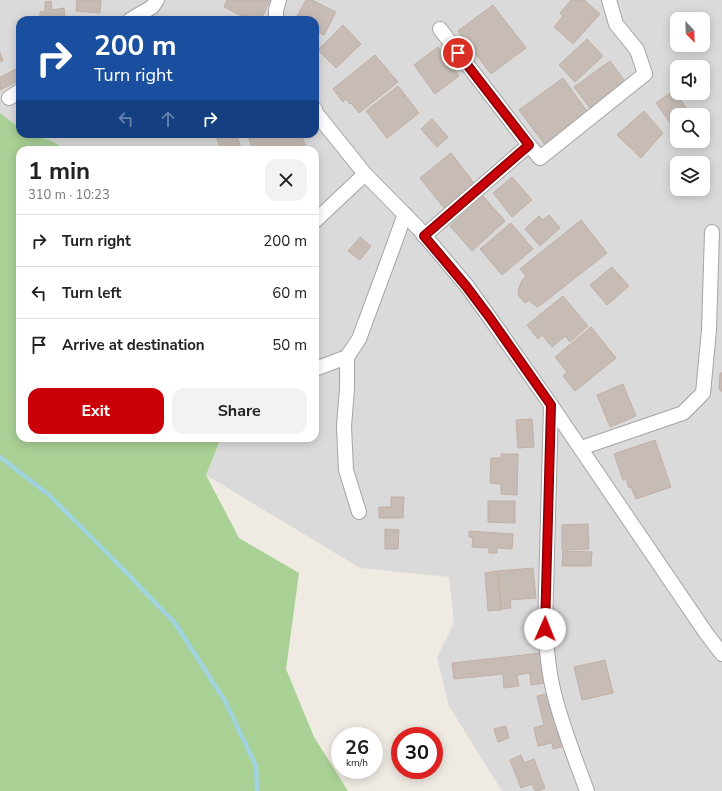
<!DOCTYPE html>
<meta charset="utf-8">
<style>
body{margin:0;font-family:"Nunito Sans",sans-serif;background:#f2f2f2;color:#222;height:100vh;display:flex;flex-direction:column;font-size:15px;white-space:nowrap}
*{box-sizing:border-box;margin:0}
p{font-size:13px;color:#767676}
.icon{flex:none;width:22px;height:22px;fill:none;stroke:currentColor;stroke-width:2;stroke-linecap:round;stroke-linejoin:round}
.map{position:relative;flex:1;overflow:hidden}
.drawer{position:absolute;left:16px;top:146px;width:303px;height:296px;display:flex;flex-direction:column;background:#fff;border-radius:12px;box-shadow:0 2px 10px #0003}
.drawer>*{flex:none}
.guide{position:absolute;left:16px;top:16px;width:303px;height:122px;border-radius:12px;box-shadow:0 2px 10px #0003;background:#1a4fa0;color:#fff;overflow:hidden}
.needle{width:26px;rotate:157deg}
.tools{position:absolute;left:670px;top:12px;display:grid;gap:8px}
.tools a{display:grid;place-items:center;width:40px;height:40px;border-radius:8px;background:#fff;box-shadow:0 2px 10px #0003;font-size:20px}
.speed{position:absolute;left:331px;top:727px;display:flex;gap:8px;font-size:20px;font-weight:700;text-align:center}
.speed>*{display:grid;place-content:center;width:52px;height:52px;border-radius:50%;background:#fff;box-shadow:0 2px 10px #0003;line-height:1}
.speed small{font-size:10px;font-weight:400}
.speed .limit{border:6px solid #d22;background:#fff;color:#111}
.pin{position:absolute;display:grid;place-items:center;width:34px;height:34px;color:#fff;margin:-17px;border:2px solid #fff;border-radius:50%;box-shadow:0 1px 4px #0007}
.me{position:absolute;width:44px;margin:-22px;rotate:1deg;stroke-linejoin:round;filter:drop-shadow(0 0 3px #0008)}
.turn{display:flex;align-items:center;gap:14px;height:84px;padding:0 12px;font-size:18px}
.turn .icon{width:52px;height:52px;stroke-width:2.5}
.turn b{display:block;font-size:28px;line-height:34px}
.lanes{display:flex;align-items:center;height:38px;padding:0 12px;background:#0003;justify-content:center;gap:20px;direction:ltr}
.lanes .off{opacity:.35}
.round{display:grid;place-items:center;flex:none;width:42px;height:42px;border-radius:12px;background:#f2f2f2}
.headline{display:flex;align-items:center;justify-content:space-between;height:68px;padding:0 12px}
h1{font-size:24px;font-weight:700;line-height:30px}
.action{display:flex;gap:8px;margin-top:auto;padding:8px 12px}
.action a{flex:1;height:46px;border-radius:12px;background:#ca0009;color:#fff;font-size:16px;font-weight:700;line-height:46px;text-align:center}
.action a+a{background:#f2f2f2;color:#222}
ul{padding:0;list-style:none}
li{display:flex;align-items:center;gap:12px;height:52px;padding:0 12px;border-top:1px solid #e0e0e0}
li div{flex:1}
li b{display:block;font-size:15px}
li em{font-style:normal}
.map>svg:first-child{display:block}
.residential{fill:#dbdada;fill-rule:evenodd}
.forest{fill:#a9d095}
.lines{fill:none;stroke-linecap:round;stroke-linejoin:round}
.stream{stroke:#a0d3de;stroke-width:4.5}
.building{fill:#c6bcb5;stroke:#c1afa4}
.minor-casing{stroke:#a4a4a4;stroke-width:16}
.minor{stroke:#fff;stroke-width:14}
.route-casing{stroke:#830006;stroke-width:10}
.route{stroke:#ca0009;stroke-width:7}
</style>
<div class="map">
<svg width="722" height="791" viewBox="0 0 722 791">
<rect width="100%" height="100%" fill="#efeae2"/>
<path class="residential" d="M0 0H722V791H502L449 706 437 657 454 623 449 577 360 568 206 475 221 438H315V150H66L54 142 32 134H315V20H20V128L1 114 0 112ZM677 19H703V45H677ZM677 67H703V93H677ZM677 115H703V141H677ZM677 163H703V189H677Z"/>
<path class="forest" d="M0 112 1 114 20 128V134H32L54 142 66 150H20V438H221L206 475 239 538 299 573 286 669 314 737 348 791H0Z"/>
<g class="lines">
<path class="stream" d="M0 457 49 495 106 552 175 623 225 701 256 766 257 791"/>
</g>
<g class="building">
<path d="M77 0H101L100 13 76 11Z"/>
<path d="M227 0H270L261 20H250L224 7Z"/>
<path d="M306 0H312L336 12 324 35 315 30V20H295Z"/>
<path d="M571 0H584L600 14 573 44 554 27 563 16 560 13Z"/>
<path d="M51 1 52 10 64 8 65 17H59L57 20H40V12L45 11V2Z"/>
<path d="M493 5 526 48 491 74 458 31Z"/>
<path d="M343 25 361 44 336 68 318 50Z"/>
<path d="M587 39 603 56 575 82 559 65Z"/>
<path d="M438 47 459 76 435 94 414 65Z"/>
<path d="M0 52 3 61H0Z"/>
<path d="M375 55 398 82 359 113 351 103 350 104 346 99 343 102 333 89Z"/>
<path d="M610 61 625 81 590 108 574 87Z"/>
<path d="M20 67V80L0 90V77Z"/>
<path d="M563 78 589 114 545 145 519 110Z"/>
<path d="M398 86 419 113 387 138 366 111Z"/>
<path d="M674 90 691 115H677V130L676 131 656 103Z"/>
<path d="M644 111 663 133 641 158 617 135Z"/>
<path d="M432 119 448 137 437 147 421 129Z"/>
<path d="M215 134H238L239 136 237 137 242 150H221Z"/>
<path d="M247 134H301L307 150H253Z"/>
<path d="M451 153 477 187 445 209 420 178Z"/>
<path d="M512 177 532 200 512 217 493 193Z"/>
<path d="M483 196 505 221 472 251 450 226Z"/>
<path d="M549 215 560 228 540 246 525 229 539 216 543 220Z"/>
<path d="M581 220 607 253 542 304 537 307 533 304 529 300 525 303 518 295 519 288 522 280 526 276 520 269Z"/>
<path d="M511 223 533 249 502 275 480 249Z"/>
<path d="M360 237 371 246 360 260 348 251Z"/>
<path d="M612 267 629 286 607 305 590 285Z"/>
<path d="M563 296 588 326 570 342 565 336 552 347 542 335 538 339 527 325Z"/>
<path d="M591 327 616 358 575 391 563 376 567 372 555 357Z"/>
<path d="M720 373H722V392L719 389Z"/>
<path d="M623 384 636 416 610 427 597 395Z"/>
<path d="M532 419 534 447 518 448 516 420Z"/>
<path d="M655 440 671 487 636 499 631 487 629 488 626 479 623 480 614 454Z"/>
<path d="M501 454H518L517 495 501 494V484L490 483 491 458H501Z"/>
<path d="M391 497H404L403 518H379V507H391Z"/>
<path d="M488 501H515V523L488 522Z"/>
<path d="M588 524 589 549 562 550V525Z"/>
<path d="M385 529 399 530 398 549H385Z"/>
<path d="M469 531 513 534 512 549 497 548V553H489V548L472 547 473 538 469 537Z"/>
<path d="M563 551 592 552 591 566H562Z"/>
<path d="M533 568 536 598 510 600 511 608 501 609 498 571Z"/>
<path d="M497 571 501 610 488 611 485 573Z"/>
<path d="M541 653 545 683 531 685 530 673 517 675 519 686 504 688 503 674 454 679 452 663Z"/>
<path d="M605 660 613 693 582 700 574 667Z"/>
<path d="M551 693 565 746 553 749 552 743 538 746 534 728 544 725 537 696Z"/>
<path d="M506 726 509 738 498 742 494 729Z"/>
<path d="M521 755 524 763 534 759 545 788 538 791H535L532 784 521 788 510 760Z"/>
</g>
<g class="lines">
<g class="minor-casing">
<g id="minor">
<path d="M130 20 152 7 157 0"/>
<path d="M276 20V10L279 0"/>
<path d="M440 29 529 145"/>
<path d="M9 98 20 91"/>
<path d="M315 109 316 113 365 174 419 229 467 286 490 318 551 405 706 633 722 654"/>
<path d="M315 221 365 174"/>
<path d="M424 236 529 145 540 158 645 74 637 50 616 24 609 0"/>
<path d="M347 357V388L344 426 346 470 359 512"/>
<path d="M315 369 347 357 359 339 392 250 405 214"/>
<path d="M551 405 545 629C547 649 548 669 553 689 561 724 575 758 587 791"/>
<path d="M581 448 683 413 703 393 709 330 712 232"/>
</g>
</g>
<use href="#minor" class="minor"/>
</g>
<g class="lines">
<g class="route-casing">
<path id="route" d="M458 53 529 145 424 236 466 286 490 318 551 405 545 629"/>
</g>
<use href="#route" class="route"/>
</g>
</svg>
<div class="tools">
<a><svg class="needle" viewBox="-14 -14 28 28"><path d="M0-13l5 13h-10z" fill="#e53935"/><path d="M0 13l5-13h-10z" fill="#767676"/></svg></a>
<a><svg class="icon" aria-label="sound" viewBox="0 0 24 24"><path d="M4 9h4l5-4v14l-5-4H4zM17 9q2 3 0 6"/></svg></a>
<a><svg class="icon" aria-label="search" viewBox="0 0 24 24"><circle cx="10" cy="10" r="6"/><path d="M15 15l6 6"/></svg></a>
<a><svg class="icon" aria-label="layers" viewBox="0 0 24 24"><path d="M12 4l9 5-9 5-9-5zM3 14l9 5 9-5"/></svg></a>
</div>
<div class="speed"><div>26<small>km/h</small></div><div class="limit">30</div></div>
<div class="pin" style="left:458px;top:53px;background:#d93025"><svg class="icon" aria-label="arrive" viewBox="0 0 24 24"><path d="M6 21V4h12l-3 4 3 4H6"/></svg></div>
<svg class="me" style="left:545px;top:629px" viewBox="-20 -20 40 40"><circle r="19" fill="#fff"/><path d="M0-13L10 11 0 6-10 11z" fill="#ca0009"/></svg>
<div class="guide">
<div class="turn"><svg class="icon" aria-label="right" viewBox="0 0 24 24"><path d="M7 20v-9h11M14 6l5 5-5 5"/></svg><div><b>200 m</b>Turn right</div></div>
<div class="lanes"><svg class="icon off" aria-label="left" viewBox="0 0 24 24"><path d="M17 20v-9H6M10 6l-5 5 5 5"/></svg><svg class="icon off" aria-label="ahead" viewBox="0 0 24 24"><path d="M12 20V5M6 11l6-6 6 6"/></svg><svg class="icon" aria-label="right" viewBox="0 0 24 24"><path d="M7 20v-9h11M14 6l5 5-5 5"/></svg></div>
</div>
<section class="drawer">
<div class="headline"><div><h1>1 min</h1><p>310 m · 10:23</p></div><a class="round"><svg class="icon" aria-label="close" viewBox="0 0 24 24"><path d="M6 6l12 12M18 6L6 18"/></svg></a></div>
<ul>
<li><svg class="icon" aria-label="right" viewBox="0 0 24 24"><path d="M7 20v-9h11M14 6l5 5-5 5"/></svg><div><b>Turn right</b></div><em>200 m</em></li>
<li><svg class="icon" aria-label="left" viewBox="0 0 24 24"><path d="M17 20v-9H6M10 6l-5 5 5 5"/></svg><div><b>Turn left</b></div><em>60 m</em></li>
<li><svg class="icon" aria-label="arrive" viewBox="0 0 24 24"><path d="M6 21V4h12l-3 4 3 4H6"/></svg><div><b>Arrive at destination</b></div><em>50 m</em></li>
</ul>
<div class="action"><a>Exit</a><a>Share</a></div>
</section>
</div>
